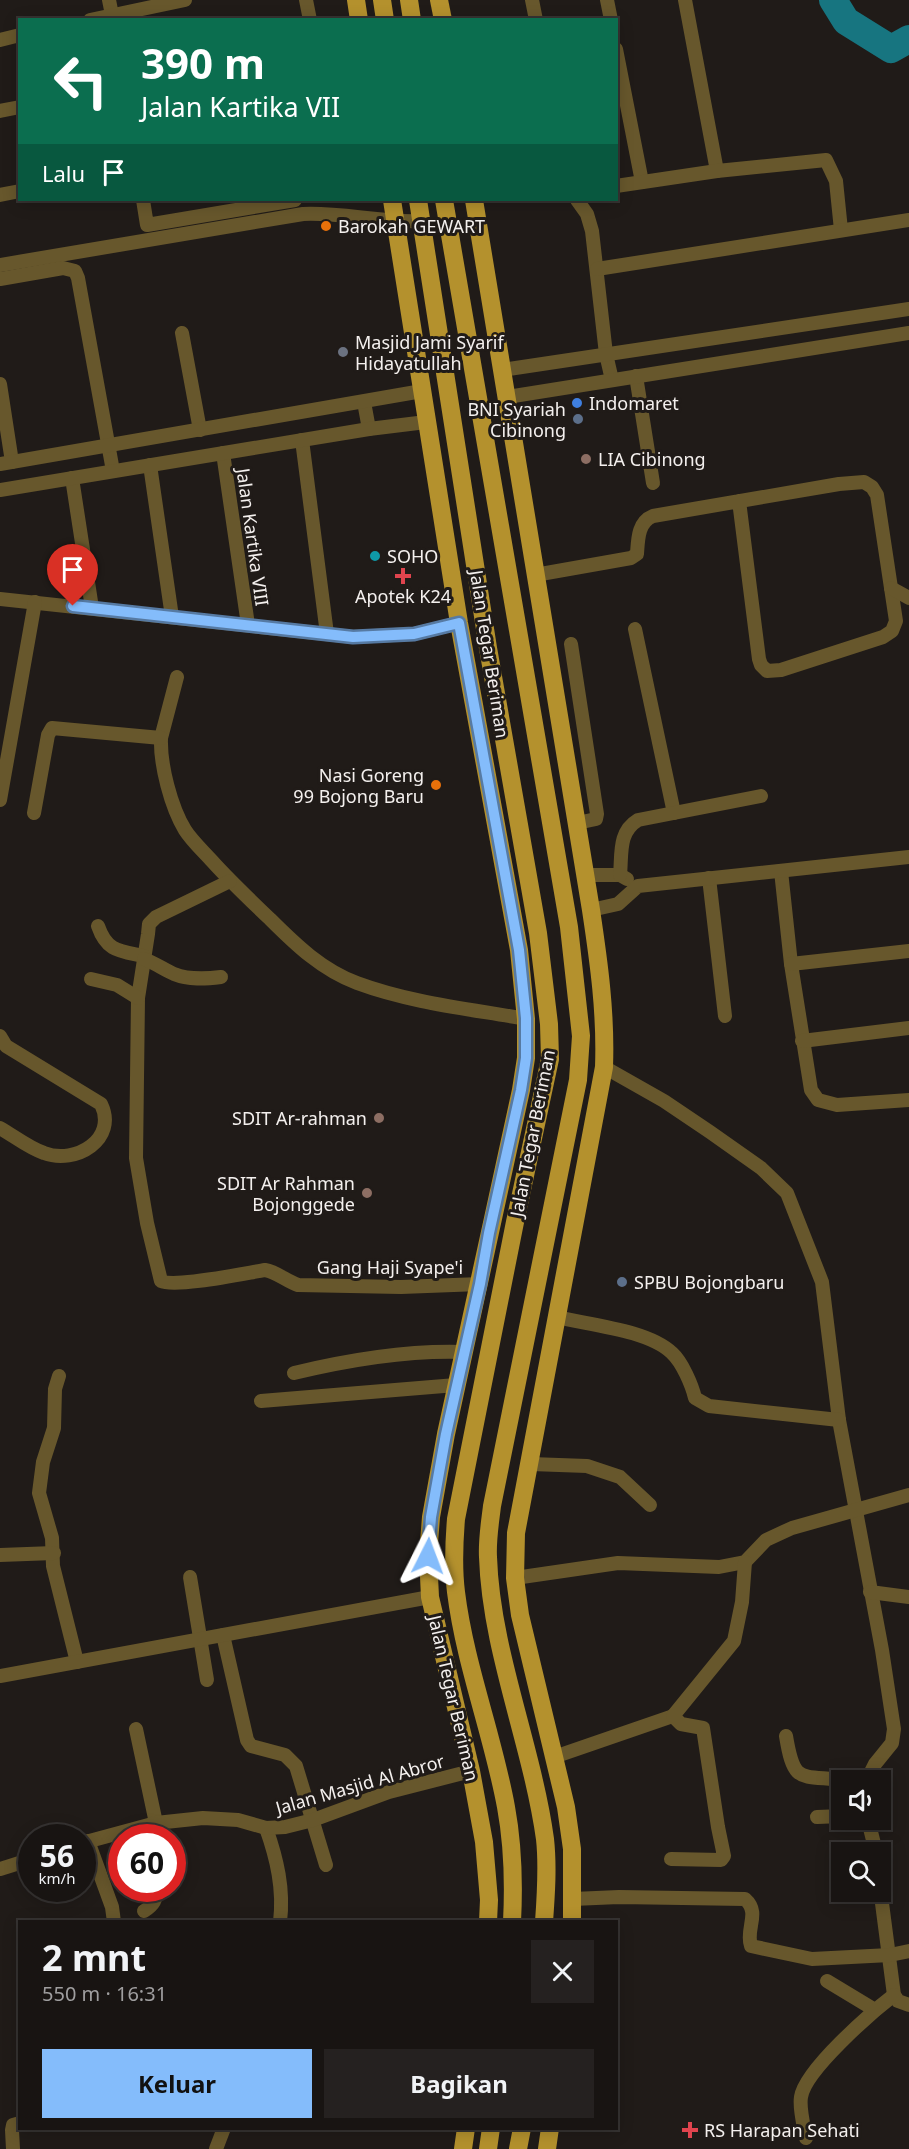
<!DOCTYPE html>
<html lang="id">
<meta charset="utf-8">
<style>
body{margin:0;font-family:"Noto Sans",sans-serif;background:#252120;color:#f1f3f6;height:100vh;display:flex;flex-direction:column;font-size:22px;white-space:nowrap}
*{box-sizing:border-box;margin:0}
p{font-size:20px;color:#9f9e9f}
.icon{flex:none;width:33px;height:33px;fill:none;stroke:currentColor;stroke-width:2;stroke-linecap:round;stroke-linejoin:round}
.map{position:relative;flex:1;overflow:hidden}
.side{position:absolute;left:18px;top:1920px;width:600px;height:210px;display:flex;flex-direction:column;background:#181412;border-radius:0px;box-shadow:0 3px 15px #0003,0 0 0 2px #363332}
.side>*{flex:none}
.hud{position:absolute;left:18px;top:18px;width:600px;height:183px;border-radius:0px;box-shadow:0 3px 15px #0003,0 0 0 2px #363332;background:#0b6e4f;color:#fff;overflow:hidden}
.fabs{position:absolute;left:831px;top:1770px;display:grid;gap:12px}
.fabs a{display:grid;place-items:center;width:60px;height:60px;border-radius:0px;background:#181412;box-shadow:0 3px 15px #0003,0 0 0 2px #363332;font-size:30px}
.speed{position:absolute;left:18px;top:1824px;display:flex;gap:12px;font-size:30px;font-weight:700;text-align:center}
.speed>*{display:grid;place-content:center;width:78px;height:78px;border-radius:50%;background:#181412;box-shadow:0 3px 15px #0003,0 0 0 2px #363332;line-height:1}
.speed small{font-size:15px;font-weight:400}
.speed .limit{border:9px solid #d22;background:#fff;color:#111}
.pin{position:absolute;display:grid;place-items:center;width:51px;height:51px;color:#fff;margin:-62px -26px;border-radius:50% 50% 50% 0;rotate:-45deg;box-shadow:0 0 6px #0007}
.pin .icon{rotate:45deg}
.me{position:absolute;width:66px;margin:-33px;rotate:3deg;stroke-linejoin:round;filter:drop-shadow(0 0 4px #0008)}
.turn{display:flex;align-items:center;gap:21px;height:126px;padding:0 24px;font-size:27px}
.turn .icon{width:78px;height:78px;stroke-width:2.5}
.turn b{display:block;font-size:42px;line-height:51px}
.then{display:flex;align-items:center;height:57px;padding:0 24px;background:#0003;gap:12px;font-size:22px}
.round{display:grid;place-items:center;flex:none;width:63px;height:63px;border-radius:0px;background:#252120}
.head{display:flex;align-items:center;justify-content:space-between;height:102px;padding:0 24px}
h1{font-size:36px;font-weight:700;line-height:45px}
.action{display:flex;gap:12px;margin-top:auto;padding:12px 24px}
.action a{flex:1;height:69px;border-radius:0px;background:#84bcfb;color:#111;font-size:24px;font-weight:700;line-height:69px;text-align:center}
.action a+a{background:#252120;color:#f1f3f6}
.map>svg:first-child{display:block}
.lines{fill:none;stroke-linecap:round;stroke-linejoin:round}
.river{stroke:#177580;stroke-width:28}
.street{stroke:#67572c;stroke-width:14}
.primary{stroke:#b4912d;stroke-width:18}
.route-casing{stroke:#567aa3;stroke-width:15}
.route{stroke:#84bcfb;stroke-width:10}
.food-dot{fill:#e8710a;stroke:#201b18;stroke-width:2}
.worship-dot{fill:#6b7280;stroke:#201b18;stroke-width:2}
.shop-dot{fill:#3f7fe0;stroke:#201b18;stroke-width:2}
.service-dot{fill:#5c6f8a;stroke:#201b18;stroke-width:2}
.education-dot{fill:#8d6e63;stroke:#201b18;stroke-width:2}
.culture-dot{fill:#0f9aa8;stroke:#201b18;stroke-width:2}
.health-dot{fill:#e0444e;stroke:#201b18;stroke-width:2}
.labels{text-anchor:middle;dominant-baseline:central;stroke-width:6;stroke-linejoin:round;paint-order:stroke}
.poi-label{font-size:18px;fill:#f4f0ee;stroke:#201b18;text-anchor:start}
.street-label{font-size:18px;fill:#f4f0ee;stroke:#201b18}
</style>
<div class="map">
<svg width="909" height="2149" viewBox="0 0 909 2149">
<rect width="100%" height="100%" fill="#201b18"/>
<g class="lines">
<path class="river" d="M833 0 846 21 891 49 909 39"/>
<g class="street">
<path d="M109 0 113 20"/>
<path d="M306 0 310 20"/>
<path d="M532 0 536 20"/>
<path d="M607 0 611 20"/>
<path d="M685 0 717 171"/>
<path d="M90 20 185 0"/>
<path d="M0 40 20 35"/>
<path d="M616 49 642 182"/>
<path d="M0 111 20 107"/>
<path d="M616 186 717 171 826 160 836 181 841 230"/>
<path d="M0 195 20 191"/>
<path d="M143 200 147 225 295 200"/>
<path d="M577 200 587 214 592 231 606 354 612 380"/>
<path d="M0 265 303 214C342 212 381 223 421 221"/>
<path d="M597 269 909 220"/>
<path d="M0 279 63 268 75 271 78 278 113 471"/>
<path d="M182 333 200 430"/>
<path d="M502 370 909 309"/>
<path d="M636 376 653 483"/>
<path d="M0 384 12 462"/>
<path d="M507 397 909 333"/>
<path d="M364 402 369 429"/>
<path d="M302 440 327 634"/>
<path d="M223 453 248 625"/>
<path d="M0 464 422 391"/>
<path d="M150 465 172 617"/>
<path d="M72 478 92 608"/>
<path d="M0 490 369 429 426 422"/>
<path d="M535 575 631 558 637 554C638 539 638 522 653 516L839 484 864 482 872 487 877 495 896 621 892 631 883 637 781 670 767 671 761 665 759 659 739 501"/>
<path d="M891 588 909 598"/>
<path d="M0 599 353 637 414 634 459 623"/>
<path d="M635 629 674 813"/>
<path d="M571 644 597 814 596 819 577 823"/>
<path d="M177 677 161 738C160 765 171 807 185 830 192 841 203 851 212 861 230 881 250 900 270 919 296 945 322 970 357 983 411 1003 470 1009 526 1019"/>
<path d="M0 800 35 602"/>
<path d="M34 813 48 735 52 728 161 738"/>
<path d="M781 871 791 964 811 1090 818 1100 837 1105 909 1100"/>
<path d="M586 875H620L627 879"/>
<path d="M620 875C622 854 618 832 638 820L761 796"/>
<path d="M709 878 725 1016"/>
<path d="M230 881 156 917 149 924 148 934 138 998 136 1158 147 1223 161 1281C175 1288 246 1273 265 1270 277 1272 286 1281 298 1285L401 1287 480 1284"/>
<path d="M591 910 618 904 638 886 909 857"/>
<path d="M98 926C107 952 120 951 144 956"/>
<path d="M144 959C155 963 163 969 174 974 189 980 205 979 221 977"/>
<path d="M791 964 909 951"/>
<path d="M91 979 117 985 138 998"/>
<path d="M0 1036 6 1046 101 1104C118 1139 76 1165 44 1153 29 1148 14 1136 0 1128"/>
<path d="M802 1041 909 1028"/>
<path d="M604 1067 664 1101 710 1132 761 1168 787 1193 822 1282 839 1420 882 1650 894 1729 892 1743 875 1764 867 1780"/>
<path d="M557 1317C590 1325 648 1330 672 1353 682 1362 692 1385 695 1398L709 1406 839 1420"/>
<path d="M294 1373C348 1360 408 1350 464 1352"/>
<path d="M59 1376 55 1389 54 1428 43 1462 39 1493 52 1538 53 1566 77 1662"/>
<path d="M261 1401 456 1385"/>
<path d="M531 1464 587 1466 620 1477 650 1505"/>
<path d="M0 1555 54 1553"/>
<path d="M190 1577 207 1680"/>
<path d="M515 1578 618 1563 719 1567 745 1562 766 1540 792 1528 909 1495"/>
<path d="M870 1592 909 1597"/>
<path d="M223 1635 247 1740 251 1746 285 1755 296 1766 326 1865"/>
<path d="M0 1676 430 1597"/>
<path d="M136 1729 156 1823"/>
<path d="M786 1736C794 1785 800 1775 843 1780"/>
<path d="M554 1757 673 1716"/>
<path d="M817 1817 842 1816"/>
<path d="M868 1820 876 1852"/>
<path d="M266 1828C277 1859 284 1889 280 1922"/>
<path d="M88 1841 112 1907 114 1922"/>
<path d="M82 1843 156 1823 203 1818 238 1820 266 1828 285 1827 313 1820 389 1792 471 1771"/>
<path d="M671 1859 721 1860 724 1856 718 1827 703 1728 681 1724 673 1716 734 1641 742 1602 745 1562"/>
<path d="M0 1869 32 1859"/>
<path d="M880 1888 894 1995 898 2001 909 2005"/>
<path d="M573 1899 619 1897 745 1899C761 1913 745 1929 751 1946L812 1959 890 1955 909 1951"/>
<path d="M144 1911C154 1905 156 1900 157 1888"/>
<path d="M827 1981 875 2010"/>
<path d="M806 2138C804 2126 799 2109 801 2097 805 2070 872 2012 894 1995"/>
<path d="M13 2149 12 2130 13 2125 20 2123"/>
<path d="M216 2149 224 2128"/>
</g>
<g class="primary">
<path d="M356 0 359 20"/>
<path d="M382 0 385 20"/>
<path d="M409 0 412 20"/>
<path d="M439 0 443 20"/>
<path d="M392 200 459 623 519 950 526 1019V1058L521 1090 446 1434 431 1517 428 1556 430 1597 471 1771 484 1842 489 1900 488 1922"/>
<path d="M418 200 488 648 538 933 549 1024 550 1059 515 1222 456 1519C454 1543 453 1568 456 1592 465 1665 493 1735 506 1807 513 1845 514 1883 512 1922"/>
<path d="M444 200 569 927 581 1036 578 1080 492 1506C490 1523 487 1540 488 1557 491 1651 532 1745 545 1839 548 1866 546 1895 544 1922"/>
<path d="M474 200 591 910C599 963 606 1014 604 1067L516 1533 515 1578 520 1615 566 1807 572 1849V1922"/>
<path d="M463 2149 466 2128"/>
<path d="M488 2149 491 2128"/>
<path d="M518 2149 522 2128"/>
<path d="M547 2149 550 2128"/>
</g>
</g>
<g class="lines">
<g class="route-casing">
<path id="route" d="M73 606 353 637 414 634 459 623 519 950 526 1018V1058L521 1090 489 1233 480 1284 446 1434 431 1517 428 1556"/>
</g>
<use href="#route" class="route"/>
</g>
<g class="food-dot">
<circle cx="326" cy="226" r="6"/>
<circle cx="436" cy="785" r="6"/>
</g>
<circle class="worship-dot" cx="343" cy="352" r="6"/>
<circle class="shop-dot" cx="577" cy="403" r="6"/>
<g class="service-dot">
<circle cx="578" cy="419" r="6"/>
<circle cx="622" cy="1282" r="6"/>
</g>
<g class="education-dot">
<circle cx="586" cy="459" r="6"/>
<circle cx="379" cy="1118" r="6"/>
<circle cx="367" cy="1193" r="6"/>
</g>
<circle class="culture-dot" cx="375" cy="556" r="6"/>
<g class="health-dot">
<path d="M400 567h6v6h6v6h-6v6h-6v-6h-6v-6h6z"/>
<path d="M687 2121h6v6h6v6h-6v6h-6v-6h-6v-6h6z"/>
</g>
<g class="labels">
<g class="poi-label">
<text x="338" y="226">Barokah GEWART</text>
<text x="355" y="342">Masjid Jami Syarif<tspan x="355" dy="21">Hidayatullah</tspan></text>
<text x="589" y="403">Indomaret</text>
<text x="566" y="409" text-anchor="end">BNI Syariah<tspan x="566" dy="21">Cibinong</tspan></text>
<text x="598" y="459">LIA Cibinong</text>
<text x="387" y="556">SOHO</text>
<text x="403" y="596" text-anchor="middle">Apotek K24</text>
<text x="424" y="775" text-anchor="end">Nasi Goreng<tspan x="424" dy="21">99 Bojong Baru</tspan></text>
<text x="367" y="1118" text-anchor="end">SDIT Ar-rahman</text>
<text x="355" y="1183" text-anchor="end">SDIT Ar Rahman<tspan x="355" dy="21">Bojonggede</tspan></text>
<text x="634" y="1282">SPBU Bojongbaru</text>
<text x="704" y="2130">RS Harapan Sehati</text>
</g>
<g class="street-label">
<text transform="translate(253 537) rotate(82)">Jalan Kartika VIII</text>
<text transform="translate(490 654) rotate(81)">Jalan Tegar Beriman</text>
<text transform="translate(532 1133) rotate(-79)">Jalan Tegar Beriman</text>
<text x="390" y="1267">Gang Haji Syape'i</text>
<text transform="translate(454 1698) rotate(77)">Jalan Tegar Beriman</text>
<text transform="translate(360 1784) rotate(-16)">Jalan Masjid Al Abror</text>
</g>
</g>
</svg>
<div class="fabs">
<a><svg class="icon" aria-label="sound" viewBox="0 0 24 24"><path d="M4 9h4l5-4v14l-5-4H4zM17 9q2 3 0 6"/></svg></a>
<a><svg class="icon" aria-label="search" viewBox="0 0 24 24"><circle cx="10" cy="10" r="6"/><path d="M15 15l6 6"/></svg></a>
</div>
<div class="speed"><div>56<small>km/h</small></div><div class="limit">60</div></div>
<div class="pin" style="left:73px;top:606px;background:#d93025"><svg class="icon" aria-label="arrive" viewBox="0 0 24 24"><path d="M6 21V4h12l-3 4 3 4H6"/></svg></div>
<svg class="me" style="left:428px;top:1556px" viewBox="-20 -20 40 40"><path d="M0-17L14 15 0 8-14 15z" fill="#84bcfb" stroke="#fff" stroke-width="4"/></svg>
<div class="hud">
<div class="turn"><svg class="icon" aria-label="left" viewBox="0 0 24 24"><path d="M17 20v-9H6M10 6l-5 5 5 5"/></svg><div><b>390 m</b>Jalan Kartika VII</div></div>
<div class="then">Lalu<svg class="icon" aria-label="arrive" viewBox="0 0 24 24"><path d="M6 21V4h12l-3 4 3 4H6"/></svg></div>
</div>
<section class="side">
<div class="head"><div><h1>2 mnt</h1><p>550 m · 16:31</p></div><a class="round"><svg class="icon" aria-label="close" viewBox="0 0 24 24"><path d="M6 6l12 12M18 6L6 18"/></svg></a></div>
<div class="action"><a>Keluar</a><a>Bagikan</a></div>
</section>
</div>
